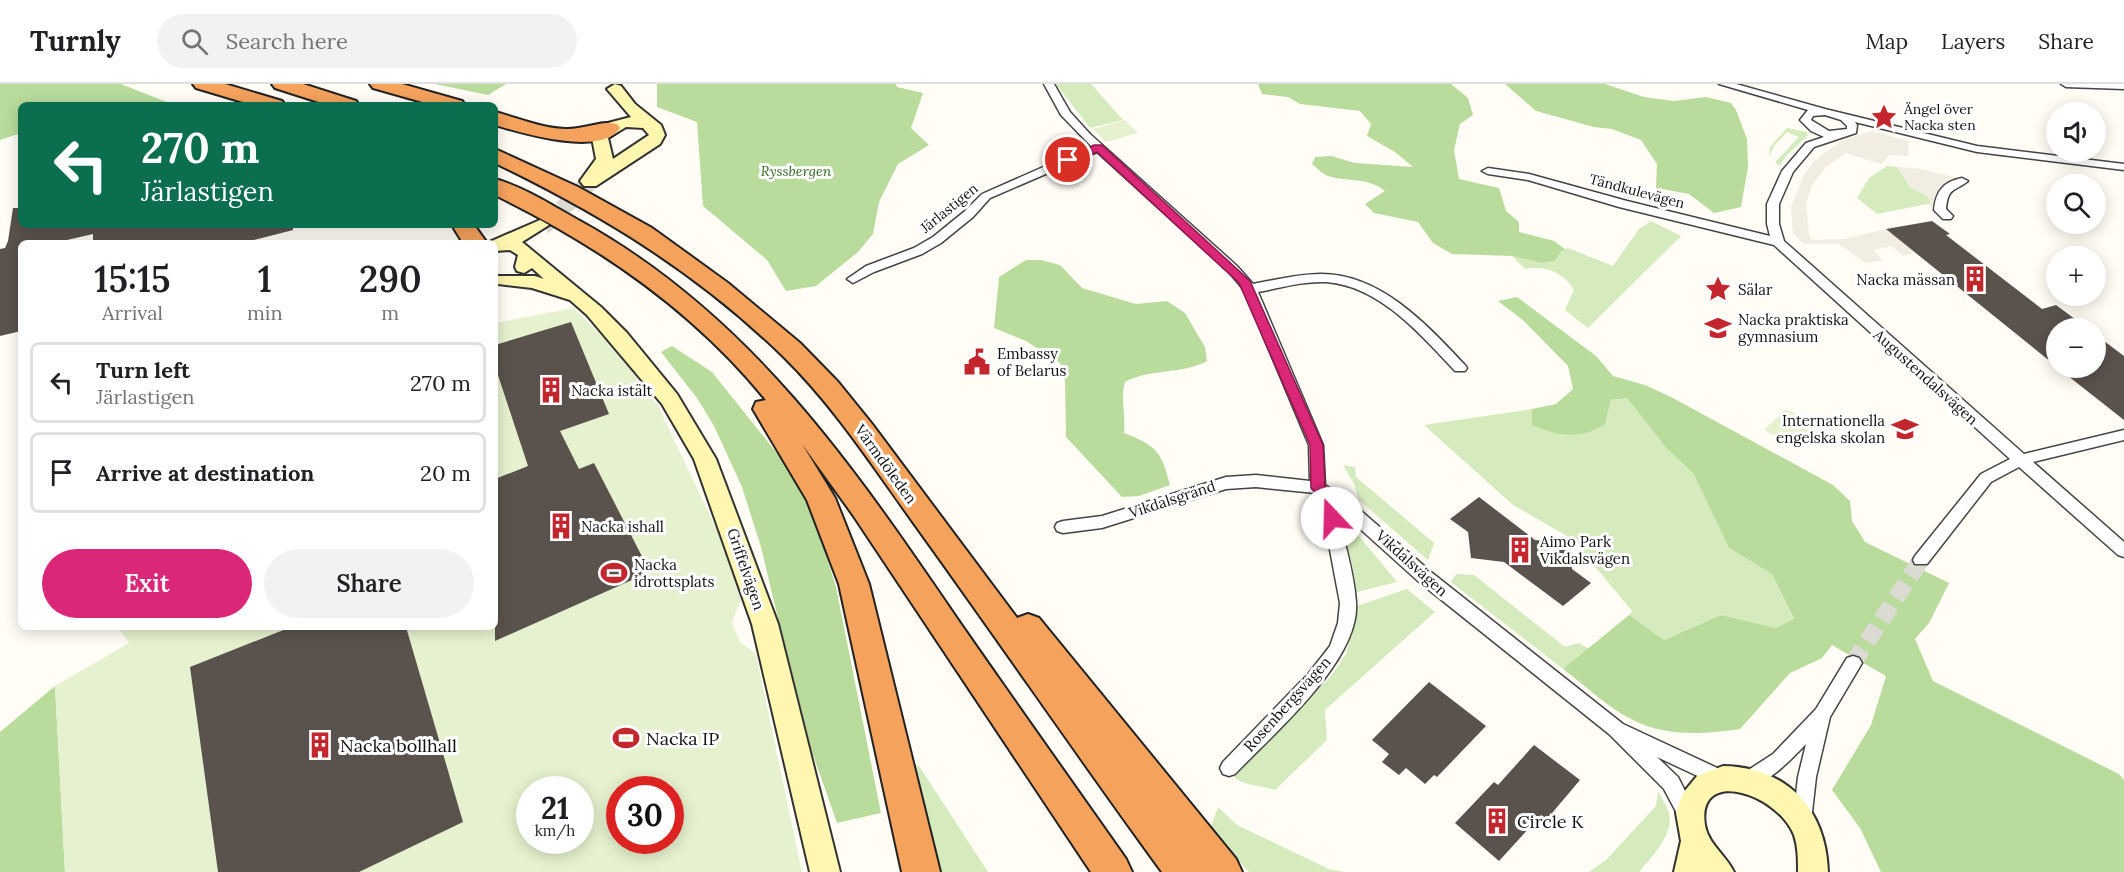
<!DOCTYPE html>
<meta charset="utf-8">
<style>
body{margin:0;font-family:Lora,serif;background:#f2f2f2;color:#202124;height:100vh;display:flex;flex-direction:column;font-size:22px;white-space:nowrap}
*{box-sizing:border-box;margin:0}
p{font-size:20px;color:#757577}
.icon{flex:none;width:33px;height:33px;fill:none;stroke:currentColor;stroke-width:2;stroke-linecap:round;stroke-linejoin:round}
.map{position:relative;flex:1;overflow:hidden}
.drawer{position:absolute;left:18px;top:156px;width:480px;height:390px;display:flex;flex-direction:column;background:#fff;border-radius:9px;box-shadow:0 3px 15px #0003}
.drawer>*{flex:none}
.hud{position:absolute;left:18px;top:18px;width:480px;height:126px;border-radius:9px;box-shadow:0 3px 15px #0003;background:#0b6e4f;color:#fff;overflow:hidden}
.controls{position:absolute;left:2046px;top:18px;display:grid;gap:12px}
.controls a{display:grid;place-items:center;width:60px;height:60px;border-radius:50%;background:#fff;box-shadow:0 3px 15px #0003;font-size:30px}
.speed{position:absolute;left:516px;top:692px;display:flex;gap:12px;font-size:30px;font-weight:700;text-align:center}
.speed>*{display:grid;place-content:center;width:78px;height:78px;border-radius:50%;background:#fff;box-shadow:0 3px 15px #0003;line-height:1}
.speed small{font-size:15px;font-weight:400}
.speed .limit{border:9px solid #d22;background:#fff;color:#111}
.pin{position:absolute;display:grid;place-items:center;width:51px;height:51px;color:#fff;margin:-26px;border:3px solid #fff;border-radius:50%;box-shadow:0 2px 6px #0007}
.me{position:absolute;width:66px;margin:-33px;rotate:339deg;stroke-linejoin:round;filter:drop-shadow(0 0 4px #0008)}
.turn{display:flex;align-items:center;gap:21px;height:126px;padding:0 24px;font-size:27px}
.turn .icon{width:78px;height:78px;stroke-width:2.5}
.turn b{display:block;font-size:42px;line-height:51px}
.eta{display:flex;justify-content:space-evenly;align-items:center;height:102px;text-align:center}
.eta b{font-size:36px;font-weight:600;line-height:42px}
.cta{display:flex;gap:12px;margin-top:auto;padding:12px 24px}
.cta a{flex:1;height:69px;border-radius:36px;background:#db2777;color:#fff;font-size:24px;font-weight:600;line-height:69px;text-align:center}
.cta a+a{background:#f2f2f2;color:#202124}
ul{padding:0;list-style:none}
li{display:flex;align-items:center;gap:18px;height:81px;margin:0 12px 9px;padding:0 12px;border:3px solid #e0e0e0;border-radius:9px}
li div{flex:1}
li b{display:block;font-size:22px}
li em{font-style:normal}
header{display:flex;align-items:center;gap:36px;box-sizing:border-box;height:84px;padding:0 30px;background:#fff;border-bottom:2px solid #e0e0e0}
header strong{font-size:28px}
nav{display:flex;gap:33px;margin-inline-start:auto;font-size:21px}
.search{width:420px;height:54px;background:#f2f2f2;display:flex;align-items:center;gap:15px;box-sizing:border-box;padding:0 21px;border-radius:33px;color:#757577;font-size:22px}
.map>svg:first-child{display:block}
.green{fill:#d5ebbd}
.forest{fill:#b9dc9c}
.pitch{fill:#e6f2cf;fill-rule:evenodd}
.plaza{fill:#f1ede2}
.building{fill:#5a524d}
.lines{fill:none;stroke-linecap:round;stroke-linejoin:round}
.street-tunnel{stroke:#dbdad3;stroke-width:17;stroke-dasharray:17 9;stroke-linecap:butt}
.secondary-tunnel{stroke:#dbdad3;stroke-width:17;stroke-dasharray:17 9;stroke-linecap:butt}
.street-casing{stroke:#444;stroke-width:3}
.secondary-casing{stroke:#333;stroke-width:4}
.highway-casing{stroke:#222;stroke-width:4}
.street{fill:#fff;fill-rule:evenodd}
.secondary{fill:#fff6b0;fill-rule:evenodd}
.highway{fill:#f5a25d;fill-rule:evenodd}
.route{fill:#db2777;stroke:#8e194d;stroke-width:1.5}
.labels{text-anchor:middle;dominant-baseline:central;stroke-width:6;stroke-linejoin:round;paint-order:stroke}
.far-poi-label{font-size:14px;fill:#111;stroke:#fff;text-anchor:start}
.far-park-label{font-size:14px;font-style:italic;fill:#2f6b1f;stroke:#fff}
.far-street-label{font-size:14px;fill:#111;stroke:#fff}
.poi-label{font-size:15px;fill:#111;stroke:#fff;text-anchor:start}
.street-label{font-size:15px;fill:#111;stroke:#fff}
.near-poi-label{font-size:18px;fill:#111;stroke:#fff;text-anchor:start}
</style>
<header>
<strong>Turnly</strong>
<div class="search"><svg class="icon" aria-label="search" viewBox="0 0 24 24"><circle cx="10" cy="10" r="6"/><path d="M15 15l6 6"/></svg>Search here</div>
<nav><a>Map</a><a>Layers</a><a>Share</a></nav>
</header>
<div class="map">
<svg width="2124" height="788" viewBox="0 0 2124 788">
<rect width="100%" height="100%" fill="#fffdf5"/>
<g class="green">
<path d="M1056 0H1091L1123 36 1090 44Z"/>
<path d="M1787 44 1807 48 1808 51 1785 73 1780 82 1775 78 1799 53 1787 48 1774 62 1769 73 1770 63Z"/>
<path d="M1887 82 1897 83 1911 104 1926 110 1932 119 1877 130 1857 114 1869 94Z"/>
<path d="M1651 137 1681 152 1588 244 1565 226 1574 206C1564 188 1545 181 1525 185L1512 172 1541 179 1555 177 1562 166 1568 164 1613 182 1639 145Z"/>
<path d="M1627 314 1667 365 1693 389 1729 464 1772 490 1794 536 1776 544 1721 531 1664 556 1629 531 1632 527 1572 455 1513 421 1424 341 1532 325V341L1605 340 1611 316Z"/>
<path d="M1343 381 1355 383 1356 393 1434 459 1428 476 1359 416 1354 400Z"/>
<path d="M1345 441 1359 452 1397 498 1353 509Z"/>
<path d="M1456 490 1474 491 1565 563 1579 559 1589 565 1563 585 1451 498Z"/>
<path d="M1407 505 1435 528 1325 626 1327 656 1275 706C1262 701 1243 702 1234 693L1331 592 1346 570 1357 522Z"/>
<path d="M913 680 919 682 988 788H937Z"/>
<path d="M1658 707C1661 713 1667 722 1669 729 1674 751 1652 772 1639 788H1589L1606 776 1656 722Z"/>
<path d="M1218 723 1237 741 1329 785 1344 788H1249L1210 745Z"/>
</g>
<g class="forest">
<path d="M0 0H121L174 21H21V49L0 56Z"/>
<path d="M435 0H506L488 11Z"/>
<path d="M657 0H896L897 3 923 9 911 44 929 61 898 80 879 118 873 150 858 168 816 202 786 207 767 176 703 122 697 38 657 23Z"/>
<path d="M1258 0H1451L1468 14 1473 31 1460 40 1454 66 1459 95 1499 104 1506 127 1519 138V148L1554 157 1566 166H1562L1555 177 1541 179 1512 172 1452 170 1433 159 1418 138 1374 129 1365 120 1385 107C1368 93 1347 98 1328 92 1322 90 1317 84 1312 80L1315 73 1331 72 1355 79 1413 83 1395 68 1367 52 1371 40 1360 27 1300 20 1288 13 1262 10Z"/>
<path d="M1505 0H1605L1644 13 1674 17 1706 13 1731 19 1736 26 1747 55 1748 83 1741 123 1714 129 1689 110 1656 104 1657 80 1641 56 1612 45 1594 43 1536 27Z"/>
<path d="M1026 176H1041L1060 181 1082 204 1136 220 1167 217 1185 229 1205 263 1207 277C1181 291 1151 284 1125 298 1120 314 1126 332 1124 349 1157 362 1161 367 1170 401L1139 412 1122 413 1066 353 1065 297 1060 279 1026 257 994 244 999 193Z"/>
<path d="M1517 213 1596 272 1613 292 1645 301 1671 313 1833 401 1850 417 1852 437 1865 458 1949 499 1929 539 1915 555 1933 597 2119 690 2124 696V788H1881L1860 744 1832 706 1871 641 1886 592 1832 561 1822 574 1790 589 1740 645C1705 650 1668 653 1635 637 1609 625 1586 602 1563 585L1629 531 1664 556 1721 531 1776 544 1794 535 1772 490 1729 464 1693 389 1667 365 1627 314 1611 316 1605 340C1581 356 1558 352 1532 341V325L1556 320 1573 305 1568 282 1524 237 1498 217Z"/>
<path d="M672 262 712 288 788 383 814 432 836 503 881 729 837 739 805 648 761 463 742 403 714 342 697 314 661 268Z"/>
<path d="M55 602 65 788H0V648Z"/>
</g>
<g class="pitch">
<path d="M1125 36 1138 49 1106 58 1093 45Z"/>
<path d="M573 224 610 259 658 322 726 465 742 513 732 538 740 558 756 570 802 788H65L55 602 129 559 118 543H495V239ZM530 705H580V756H530ZM620 705H670V756H620Z"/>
<path d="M1786 325 1819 343 1798 365 1764 346Z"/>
</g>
<g class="plaza">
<path d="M1872 47 1909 57 1908 72 1890 71 1881 80 1846 69 1826 83 1812 101 1806 118 1809 151 1812 156 1844 155 1886 145 1915 169 1903 172 1892 162 1873 166 1883 176 1866 179 1839 160H1804L1793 150 1791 123 1804 91 1813 78 1842 56Z"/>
<path d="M1897 83 1915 84 1963 95 1949 109 1946 117 1949 127 1927 121 1931 119 1930 114 1912 104Z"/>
</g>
<g class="building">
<path d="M13 124H21V141H293V146L242 159H93V150L54 159H21V247L0 252V165L5 164 8 157Z"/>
<path d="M1932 137 1950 150 1946 151 2042 225 2056 221 2087 244H2056V282L1886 145Z"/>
<path d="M571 238 609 330 560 347 579 385 594 379 650 488 495 557V395L528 382 495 282V261Z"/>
<path d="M2096 251 2124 272V336L2058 284H2096Z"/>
<path d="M1479 413 1535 456 1569 459 1572 485 1591 499 1563 522 1504 478 1471 474 1468 448 1450 435Z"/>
<path d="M291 543H406L463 738 359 788H218L190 583Z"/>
<path d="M1429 598 1486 642 1437 693 1434 691 1425 700 1406 684 1399 691 1382 678 1389 670 1372 656Z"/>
<path d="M1534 661 1580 696 1547 735 1541 731 1499 777 1455 739 1494 698 1498 701Z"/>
</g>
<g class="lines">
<path class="street-tunnel" d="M1853 579 1921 476"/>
<path class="secondary-tunnel" d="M543 143 590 98"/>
<g class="street-casing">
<g id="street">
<path d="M1044 0H1054L1070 28 1090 50 1237 182 1253 200C1276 196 1298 190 1321 190 1381 190 1427 241 1465 281L1467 284 1465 287H1455C1421 251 1380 202 1326 198 1303 197 1280 204 1258 208L1323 361 1325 401 1352 419 1431 488 1623 640 1728 689 1730 695 1728 701 1721 703 1657 673 1678 693 1697 731 1695 737 1688 740 1681 737 1664 705 1609 650 1419 498 1337 424C1343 455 1354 487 1356 518 1361 576 1273 650 1235 690L1229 692 1223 690 1220 684 1223 678 1309 589 1330 562 1338 539 1340 519 1320 413 1315 409 1256 403 1226 405 1102 444 1063 449 1057 447 1055 443 1057 439 1063 437 1102 432 1226 393 1256 391 1310 397 1309 361 1244 206 1229 188 1097 68 990 114 973 133 941 159 922 170 874 188 853 199 847 195 866 182 914 164 933 153 965 127 982 110 1091 62 1061 31Z"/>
<path d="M1719 0H1736L1825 25 1977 62 2124 80V86L1977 68 1855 38 1857 41 1856 49 1814 63 1793 88 1779 120V140L1784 157 2024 370 2124 346V356L2033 378 2124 458V473L2118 471 2019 383 1991 398 1927 480H1915L1913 476 1915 472 1981 390 2010 375 1774 161 1619 123 1528 96 1488 90 1482 87 1488 84 1529 90 1627 117 1770 152 1767 140V120L1782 87 1806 59 1824 53 1811 47 1800 36 1808 26ZM1825 31 1841 36 1847 42V45L1829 47 1811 36 1813 32Z"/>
<path d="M2061 0H2124V5L2066 3Z"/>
<path d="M1962 94 1968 97C1954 108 1948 103 1946 125L1953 132 1951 135H1943L1934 126C1936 107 1943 98 1962 94Z"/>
<path d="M1853 572 1859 574 1862 579 1830 633 1816 693 1811 737 1809 743 1802 746 1795 743 1793 737 1798 693 1806 660C1789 678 1770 697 1746 707L1739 704 1737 698 1739 692 1773 670 1816 625 1847 574Z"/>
</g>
</g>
<g class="secondary-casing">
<g id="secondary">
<path d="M615 0 621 2 635 20 661 41 665 51 660 60 596 102H584L580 97 596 75 592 54 604 40 631 33 607 5ZM626 43 643 44 649 51 613 75 608 54Z"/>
<path d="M540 136 549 141 522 158 601 223 627 249 677 310 716 375 778 540 840 788H810L752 540 694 375 662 320 587 231 570 216 532 204 498 200 495 196 498 192H535L544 195 532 184 524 189 517 187 515 183 518 171 510 166 495 167V159H487Z"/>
<path d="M1723 682C1787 683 1826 725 1828 788H1798C1798 775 1798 763 1794 751 1777 709 1696 683 1705 741 1708 760 1726 771 1734 788H1674L1681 757 1676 729 1683 709 1697 692Z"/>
</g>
</g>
<g class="highway-casing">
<g id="highway">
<path d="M193 0H225L282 17 285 21H253L196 4Z"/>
<path d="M272 0H303L356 17 359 21H328L275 4Z"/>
<path d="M370 0H402L462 17 465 21H433L373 4Z"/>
<path d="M495 28C518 34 541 44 565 45 583 46 601 36 617 40L620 44C601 73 522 49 495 41Z"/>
<path d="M495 65 578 103 652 144 728 199 800 259 838 298 872 340 1017 534 1028 530 1039 534 1236 775 1242 788H1162C1081 677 1003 563 923 452 878 390 837 325 783 272 695 187 604 132 495 79Z"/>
<path d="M495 95C524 103 553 122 580 137 750 231 853 382 960 539 1015 618 1071 697 1126 775L1132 788H1091L853 431 802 360 835 414 869 500 940 788H902L839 500 807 416 753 325 756 318 766 316C693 226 598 161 495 111Z"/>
<path d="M452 141H474L487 159H463Z"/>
</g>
</g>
<use href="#street" class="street"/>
<use href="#secondary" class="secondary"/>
<use href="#highway" class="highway"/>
</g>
<path class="route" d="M1094 61H1102L1250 197 1323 361 1325 402C1334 411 1341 425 1337 438H1327L1321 415 1311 404 1310 361 1239 199 1097 68 1072 78 1063 76Z"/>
<defs>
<g id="sight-bare" transform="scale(2.07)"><path d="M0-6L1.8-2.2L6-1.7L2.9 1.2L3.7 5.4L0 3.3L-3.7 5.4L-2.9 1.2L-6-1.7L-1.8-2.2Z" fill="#c4262e" stroke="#fff" stroke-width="2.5" paint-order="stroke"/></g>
<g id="building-bare" transform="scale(2.07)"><path d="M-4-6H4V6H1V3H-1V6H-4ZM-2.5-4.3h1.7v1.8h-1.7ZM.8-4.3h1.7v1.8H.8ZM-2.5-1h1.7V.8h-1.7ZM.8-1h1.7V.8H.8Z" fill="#c4262e" stroke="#fff" stroke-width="2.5" paint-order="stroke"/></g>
<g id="school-bare" transform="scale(2.07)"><path d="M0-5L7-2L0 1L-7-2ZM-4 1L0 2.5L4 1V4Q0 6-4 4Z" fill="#c4262e" stroke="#fff" stroke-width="2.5" paint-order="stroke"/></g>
<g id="civic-bare" transform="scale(2.07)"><path d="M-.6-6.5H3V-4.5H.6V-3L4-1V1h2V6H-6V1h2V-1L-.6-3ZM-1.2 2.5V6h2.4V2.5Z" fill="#c4262e" stroke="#fff" stroke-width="2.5" paint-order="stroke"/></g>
<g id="stadium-bare" transform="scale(2.07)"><path d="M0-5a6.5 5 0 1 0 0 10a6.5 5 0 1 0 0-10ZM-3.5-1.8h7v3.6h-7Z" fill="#c4262e" stroke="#fff" stroke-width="2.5" paint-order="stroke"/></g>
</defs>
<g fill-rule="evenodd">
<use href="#sight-bare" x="1884" y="33"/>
<use href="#building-bare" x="1975" y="195"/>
<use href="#sight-bare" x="1718" y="205"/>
<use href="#school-bare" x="1718" y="244"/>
<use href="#civic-bare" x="977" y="278"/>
<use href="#building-bare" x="551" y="306"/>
<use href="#school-bare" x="1905" y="345"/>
<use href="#building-bare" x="561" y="442"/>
<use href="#building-bare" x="1520" y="466"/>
<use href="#stadium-bare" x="614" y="489"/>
<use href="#stadium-bare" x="626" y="654"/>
<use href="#building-bare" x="320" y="661"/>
<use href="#building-bare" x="1497" y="737"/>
</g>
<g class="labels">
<g class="far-poi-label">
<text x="1904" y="25">Ängel över<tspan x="1904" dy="16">Nacka sten</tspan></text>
</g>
<g class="far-park-label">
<text x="796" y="87">Ryssbergen</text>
</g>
<g class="far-street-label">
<text transform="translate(1637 107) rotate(15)">Tändkulevägen</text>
<text transform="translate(949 124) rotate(-39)">Järlastigen</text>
</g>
<g class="poi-label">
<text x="1955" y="195" text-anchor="end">Nacka mässan</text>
<text x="1738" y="205">Sälar</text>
<text x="1738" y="235">Nacka praktiska<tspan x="1738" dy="17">gymnasium</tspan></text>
<text x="997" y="269">Embassy<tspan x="997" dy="17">of Belarus</tspan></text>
<text x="571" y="306">Nacka istält</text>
<text x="1885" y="336" text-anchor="end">Internationella<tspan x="1885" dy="17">engelska skolan</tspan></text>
<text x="581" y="442">Nacka ishall</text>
<text x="1540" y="457">Aimo Park<tspan x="1540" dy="17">Vikdalsvägen</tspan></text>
<text x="634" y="480">Nacka<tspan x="634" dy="17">idrottsplats</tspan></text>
</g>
<g class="street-label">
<text transform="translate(1926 293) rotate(42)">Augustendalsvägen</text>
<text transform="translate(886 380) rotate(54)">Värmdöleden</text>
<text transform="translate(1172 415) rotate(-18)">Vikdalsgränd</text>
<text transform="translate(1412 479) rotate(42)">Vikdalsvägen</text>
<text transform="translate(746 485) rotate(71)">Griffelvägen</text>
<text transform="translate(1287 620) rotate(-48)">Rosenbergsvägen</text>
</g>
<g class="near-poi-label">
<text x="646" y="654">Nacka IP</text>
<text x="340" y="661">Nacka bollhall</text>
<text x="1517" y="737">Circle K</text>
</g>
</g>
</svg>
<div class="controls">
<a><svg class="icon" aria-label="sound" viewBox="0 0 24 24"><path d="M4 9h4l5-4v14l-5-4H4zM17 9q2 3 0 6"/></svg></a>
<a><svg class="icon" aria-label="search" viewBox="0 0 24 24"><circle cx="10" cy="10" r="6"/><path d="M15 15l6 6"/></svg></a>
<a>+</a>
<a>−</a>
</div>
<div class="speed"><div>21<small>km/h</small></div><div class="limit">30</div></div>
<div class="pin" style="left:1068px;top:76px;background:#d93025"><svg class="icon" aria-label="arrive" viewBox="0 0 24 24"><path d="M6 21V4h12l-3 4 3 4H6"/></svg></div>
<svg class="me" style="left:1332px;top:434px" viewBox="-20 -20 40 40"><circle r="19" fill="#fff"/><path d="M0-13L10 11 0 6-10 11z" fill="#db2777"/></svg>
<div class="hud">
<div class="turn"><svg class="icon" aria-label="left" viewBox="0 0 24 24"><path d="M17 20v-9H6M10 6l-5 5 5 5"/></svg><div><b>270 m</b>Järlastigen</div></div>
</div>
<section class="drawer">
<div class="eta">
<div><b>15:15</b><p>Arrival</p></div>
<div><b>1</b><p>min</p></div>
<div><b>290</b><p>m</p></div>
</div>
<ul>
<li><svg class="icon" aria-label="left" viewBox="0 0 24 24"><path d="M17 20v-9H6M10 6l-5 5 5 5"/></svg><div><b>Turn left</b><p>Järlastigen</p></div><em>270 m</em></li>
<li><svg class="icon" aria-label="arrive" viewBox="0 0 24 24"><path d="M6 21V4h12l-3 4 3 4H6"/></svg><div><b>Arrive at destination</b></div><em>20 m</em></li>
</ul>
<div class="cta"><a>Exit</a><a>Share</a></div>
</section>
</div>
